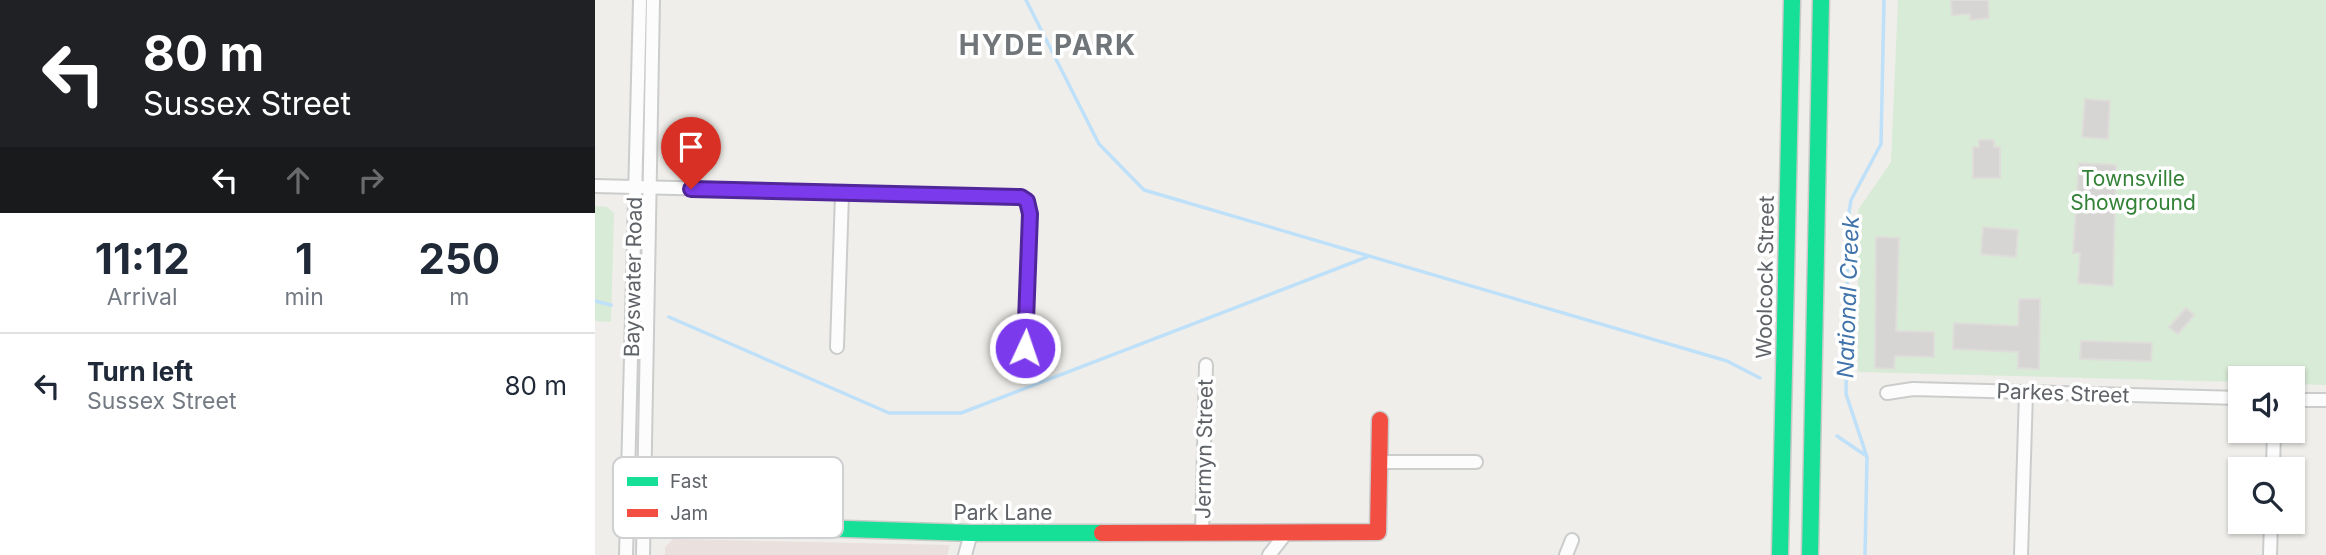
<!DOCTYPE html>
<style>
body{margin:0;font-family:Inter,sans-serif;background:#f6f6f7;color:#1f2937;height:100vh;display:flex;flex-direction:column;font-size:26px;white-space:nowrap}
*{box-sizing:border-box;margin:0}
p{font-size:23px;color:#747a83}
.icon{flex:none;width:38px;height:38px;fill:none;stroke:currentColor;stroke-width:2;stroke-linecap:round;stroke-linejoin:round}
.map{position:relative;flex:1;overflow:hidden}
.side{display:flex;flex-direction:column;background:#fff;width:595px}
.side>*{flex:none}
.top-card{background:#202124;color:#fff;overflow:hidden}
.fabs{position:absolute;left:1633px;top:366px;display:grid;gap:14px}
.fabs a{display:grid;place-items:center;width:77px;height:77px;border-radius:0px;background:#fff;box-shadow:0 2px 5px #0004;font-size:35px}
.pin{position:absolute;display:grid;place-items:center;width:60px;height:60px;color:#fff;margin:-72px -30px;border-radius:50% 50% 50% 0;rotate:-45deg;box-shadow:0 0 7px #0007}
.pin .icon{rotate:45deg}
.me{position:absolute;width:77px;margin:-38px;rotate:3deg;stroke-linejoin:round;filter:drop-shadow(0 0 5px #0008)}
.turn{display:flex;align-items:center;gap:24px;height:147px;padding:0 28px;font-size:32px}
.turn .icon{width:91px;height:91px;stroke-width:2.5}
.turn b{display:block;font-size:49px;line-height:60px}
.lanes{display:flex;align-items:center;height:66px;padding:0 28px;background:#0003;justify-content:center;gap:35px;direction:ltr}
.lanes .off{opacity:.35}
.eta{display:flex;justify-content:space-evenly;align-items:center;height:119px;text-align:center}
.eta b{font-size:42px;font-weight:700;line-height:49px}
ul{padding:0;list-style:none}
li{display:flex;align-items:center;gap:21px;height:105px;padding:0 28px;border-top:2px solid #e0e1e3}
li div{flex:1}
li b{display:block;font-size:26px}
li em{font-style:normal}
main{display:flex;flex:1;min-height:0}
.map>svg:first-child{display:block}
.medical{fill:#eae0de}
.green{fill:#d8ebd6}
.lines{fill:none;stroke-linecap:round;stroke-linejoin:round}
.stream{stroke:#bfe0f9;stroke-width:3.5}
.building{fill:#d6d5d3;stroke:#deddd9;stroke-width:2}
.street-casing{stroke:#cbcccc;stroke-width:16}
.fast-casing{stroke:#cacacb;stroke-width:19}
.jam-casing{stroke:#cacacb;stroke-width:19}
.street{stroke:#fdfcfc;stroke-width:12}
.fast{stroke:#16e098;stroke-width:16}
.jam{stroke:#f24e42;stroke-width:16}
.route-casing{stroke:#51269a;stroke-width:18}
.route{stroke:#7c3aed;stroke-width:12}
.labels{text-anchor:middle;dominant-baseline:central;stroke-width:7;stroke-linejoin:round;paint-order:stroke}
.park-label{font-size:21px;fill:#348238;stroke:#fff}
.street-label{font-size:21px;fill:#5f6368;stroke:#fff}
.water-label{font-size:23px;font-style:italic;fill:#4174aa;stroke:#fff}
.district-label{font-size:28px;font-weight:bold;letter-spacing:2px;fill:#70757a;stroke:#fff}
.key{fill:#fff;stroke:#cfd0d2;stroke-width:2}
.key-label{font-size:19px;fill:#5f6368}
</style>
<main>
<section class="side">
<div class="top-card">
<div class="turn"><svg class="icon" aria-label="left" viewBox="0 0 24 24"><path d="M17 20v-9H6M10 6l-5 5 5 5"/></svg><div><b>80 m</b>Sussex Street</div></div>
<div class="lanes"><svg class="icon" aria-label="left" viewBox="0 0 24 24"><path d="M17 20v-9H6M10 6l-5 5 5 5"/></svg><svg class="icon off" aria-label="ahead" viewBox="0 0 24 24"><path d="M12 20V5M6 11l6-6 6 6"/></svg><svg class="icon off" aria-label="right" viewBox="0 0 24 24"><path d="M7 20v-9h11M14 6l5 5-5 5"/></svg></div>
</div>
<div class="eta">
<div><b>11:12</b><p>Arrival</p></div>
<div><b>1</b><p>min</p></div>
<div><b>250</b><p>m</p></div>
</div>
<ul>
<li><svg class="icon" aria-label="left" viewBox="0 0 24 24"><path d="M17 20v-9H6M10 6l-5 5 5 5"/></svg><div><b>Turn left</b><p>Sussex Street</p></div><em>80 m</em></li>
</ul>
</section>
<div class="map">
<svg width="1731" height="555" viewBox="0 0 1731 555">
<rect width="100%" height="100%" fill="#efeeea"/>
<path class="medical" d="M78 539 355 545 352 555H70V547Z"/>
<g class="green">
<path d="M1303 0H1731V385L1698 384V378H1645V382L1263 372V210L1296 162Z"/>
<path d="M0 206 12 207 19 213 16 322 0 321Z"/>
</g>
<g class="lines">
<g class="stream">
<path d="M431 0 504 144 549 190 1132 361 1165 378"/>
<path d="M0 301 16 305"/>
<path d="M74 317 294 413H366L772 257"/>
<path d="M1242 436 1270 455"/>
<path d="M1270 555 1272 457 1251 394 1253 218 1256 200 1286 144 1289 0"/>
</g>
</g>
<g class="building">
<path d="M1356 0H1393L1394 18 1375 20V14L1357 15Z"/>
<path d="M1490 99 1515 101 1513 139 1487 137Z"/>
<path d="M1384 140H1399V147H1405V178H1378V147H1384Z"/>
<path d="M1484 163 1521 165 1518 286 1483 283 1485 253H1478Z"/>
<path d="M1388 227 1423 230 1421 257 1386 254Z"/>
<path d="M1281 237 1304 238 1301 331 1339 332V357L1300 356 1299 369 1280 368Z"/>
<path d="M1424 299H1445L1444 369 1423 368V352L1358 349 1359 323 1423 326Z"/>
<path d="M1591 308 1599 315 1583 334 1574 327Z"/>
<path d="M1486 341 1557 343 1556 361 1485 359Z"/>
</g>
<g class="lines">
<g class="street-casing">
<g id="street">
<path d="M0 186 426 197 432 201 435 214 430 348"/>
<path d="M242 347 247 194"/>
<path d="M1292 393 1318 389 1645 398"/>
<path d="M1698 400H1731"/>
<path d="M785 462H881"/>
<path d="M1678 469 1679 430"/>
<path d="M607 533 611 365"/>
<path d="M31 555 45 0"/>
<path d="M48 555 58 0"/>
<path d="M370 555 376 533"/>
<path d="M674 555 692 532"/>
<path d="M971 555 977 540"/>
<path d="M1426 555 1431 392"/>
<path d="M1675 555 1676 522"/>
</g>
</g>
<g class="fast-casing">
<g id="fast">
<path d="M32 522 376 533H507"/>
<path d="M1185 555 1197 0"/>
<path d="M1215 555 1226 0"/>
</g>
</g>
<g class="jam-casing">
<path id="jam" d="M507 533 783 532 785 420"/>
</g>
<use href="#street" class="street"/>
<use href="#fast" class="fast"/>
<use href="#jam" class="jam"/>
</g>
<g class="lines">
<g class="route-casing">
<path id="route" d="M96 189 426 197 432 201 435 214 430 348"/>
</g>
<use href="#route" class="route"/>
</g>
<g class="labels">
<g class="park-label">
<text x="1538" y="178">Townsville<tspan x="1538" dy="24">Showground</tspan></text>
</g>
<g class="street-label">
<text transform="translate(38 277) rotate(-89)">Bayswater Road</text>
<text transform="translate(1170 277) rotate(-89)">Woolcock Street</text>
<text transform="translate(1468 393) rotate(2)">Parkes Street</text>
<text transform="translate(609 449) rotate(-89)">Jermyn Street</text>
<text x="408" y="512">Park Lane</text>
</g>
<g class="water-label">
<text transform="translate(1253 297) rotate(-88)">National Creek</text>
</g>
<g class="district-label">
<text x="453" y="45">HYDE PARK</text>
</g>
</g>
<rect x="18" y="457" width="230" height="81" rx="10" class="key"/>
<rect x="32" y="477" width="31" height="9" fill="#16e098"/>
<rect x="32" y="509" width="31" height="8" fill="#f24e42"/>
<g class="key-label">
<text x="75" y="488">Fast</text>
<text x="75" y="520">Jam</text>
</g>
</svg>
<div class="fabs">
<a><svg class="icon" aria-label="sound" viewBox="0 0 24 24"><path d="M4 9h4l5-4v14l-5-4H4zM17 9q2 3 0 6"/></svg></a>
<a><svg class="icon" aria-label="search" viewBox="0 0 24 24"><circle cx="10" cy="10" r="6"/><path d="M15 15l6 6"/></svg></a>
</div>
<div class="pin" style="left:96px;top:189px;background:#d93025"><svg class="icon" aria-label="arrive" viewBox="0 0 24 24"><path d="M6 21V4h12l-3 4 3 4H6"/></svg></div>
<svg class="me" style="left:430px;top:348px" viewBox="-20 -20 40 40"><circle r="17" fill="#7c3aed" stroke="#fff" stroke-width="3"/><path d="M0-11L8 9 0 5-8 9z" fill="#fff"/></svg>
</div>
</main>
